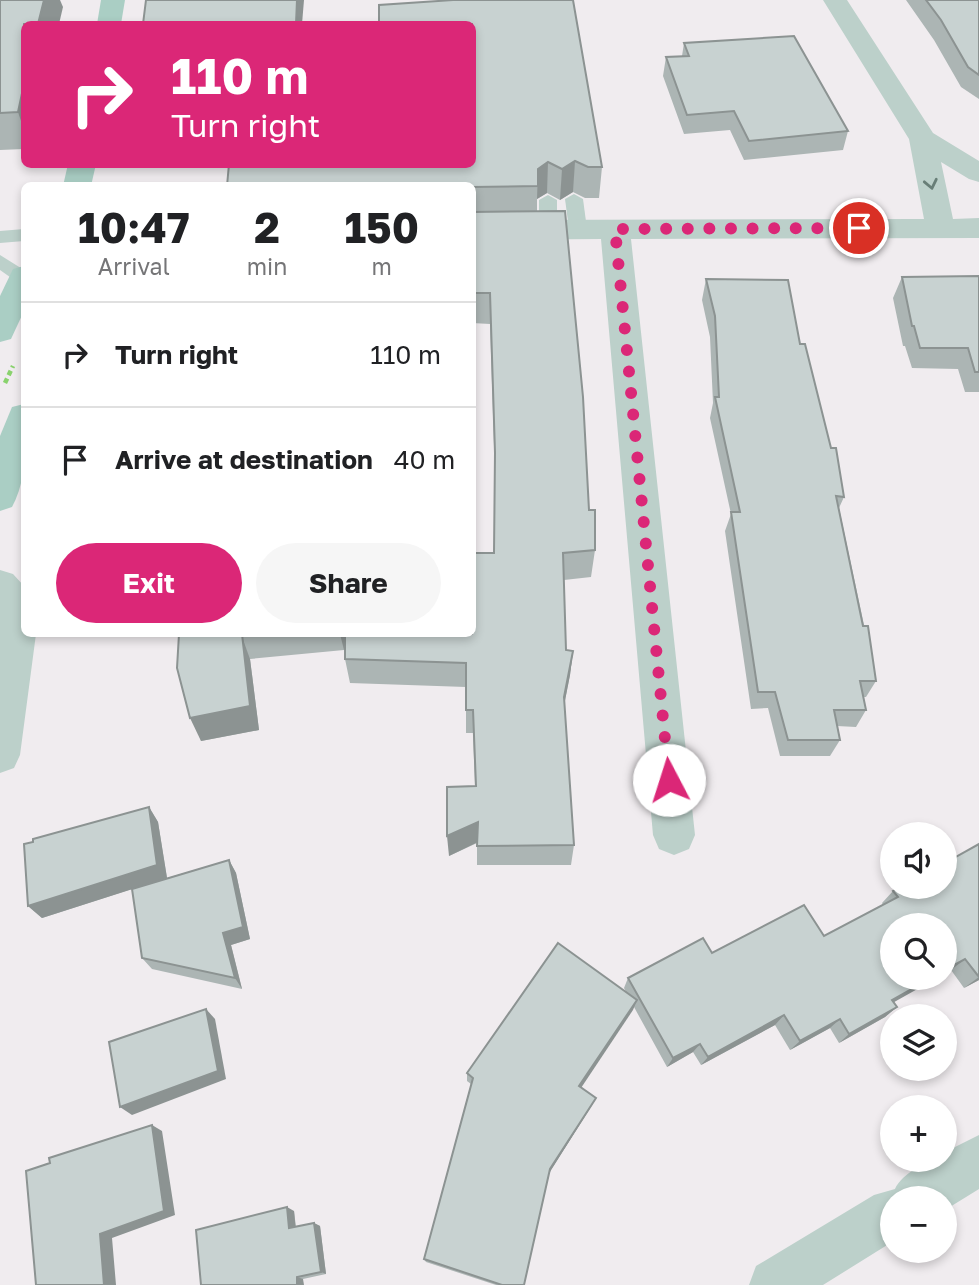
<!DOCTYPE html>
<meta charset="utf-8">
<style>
body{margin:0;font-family:"Golos Text",sans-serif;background:#f6f6f6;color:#202124;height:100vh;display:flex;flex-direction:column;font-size:26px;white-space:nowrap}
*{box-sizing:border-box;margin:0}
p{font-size:23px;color:#757577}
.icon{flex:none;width:38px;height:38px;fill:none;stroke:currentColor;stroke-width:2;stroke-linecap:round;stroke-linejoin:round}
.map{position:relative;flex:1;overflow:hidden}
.sheet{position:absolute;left:21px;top:182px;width:455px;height:455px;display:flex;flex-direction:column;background:#fff;border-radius:10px;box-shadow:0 4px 10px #0003}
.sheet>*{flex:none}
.banner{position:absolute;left:21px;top:21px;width:455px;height:147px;border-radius:10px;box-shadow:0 4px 10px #0003;background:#db2777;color:#fff;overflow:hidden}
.controls{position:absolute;left:880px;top:822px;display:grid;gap:14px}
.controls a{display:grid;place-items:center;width:77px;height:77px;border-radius:50%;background:#fff;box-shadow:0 4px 10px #0003;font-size:35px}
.pin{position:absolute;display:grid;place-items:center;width:60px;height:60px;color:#fff;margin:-30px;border:4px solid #fff;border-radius:50%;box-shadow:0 2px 7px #0007}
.me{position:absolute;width:77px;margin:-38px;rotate:355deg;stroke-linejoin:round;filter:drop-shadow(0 0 5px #0008)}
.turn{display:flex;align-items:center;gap:24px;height:147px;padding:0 35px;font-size:32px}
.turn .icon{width:91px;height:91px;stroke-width:2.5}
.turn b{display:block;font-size:49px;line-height:60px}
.eta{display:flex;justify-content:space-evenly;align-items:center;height:119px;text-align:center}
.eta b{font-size:42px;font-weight:700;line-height:49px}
.button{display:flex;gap:14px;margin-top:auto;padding:14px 35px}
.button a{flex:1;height:80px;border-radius:42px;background:#db2777;color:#fff;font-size:28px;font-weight:700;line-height:80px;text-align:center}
.button a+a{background:#f6f6f6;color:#202124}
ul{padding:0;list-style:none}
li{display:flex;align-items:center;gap:21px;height:105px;padding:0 35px;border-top:2px solid #e0e0e0}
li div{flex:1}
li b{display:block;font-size:26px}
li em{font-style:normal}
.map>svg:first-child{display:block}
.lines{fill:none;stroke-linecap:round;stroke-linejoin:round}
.path{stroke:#89d26d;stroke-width:4.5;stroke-dasharray:5 3.5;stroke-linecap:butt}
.service{fill:#bcd0ca;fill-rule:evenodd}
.minor{fill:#bcd0ca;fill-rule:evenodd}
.primary{fill:#aacec4;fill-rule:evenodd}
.wall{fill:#acb5b4}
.shaded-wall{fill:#8c9392}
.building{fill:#c8d2d1;stroke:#8c9392;stroke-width:2}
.oneway{stroke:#687e77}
.route{stroke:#db2777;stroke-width:12;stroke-dasharray:0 21.6}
</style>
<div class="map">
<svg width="979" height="1285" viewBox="0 0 979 1285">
<rect width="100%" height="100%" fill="#f0ecef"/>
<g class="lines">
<path class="path" d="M5 383 13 366"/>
<g class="service">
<path d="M574 194 583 199 587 229 578 235 569 229 565 199Z"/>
<path d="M548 195 557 200V230L548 236 539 230V200Z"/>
<path d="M24 229V241L0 243V231Z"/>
<path d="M0 255 24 270V284L17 282 0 270Z"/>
</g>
<g class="minor">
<path d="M823 0H847L933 133 979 161V182L969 179 941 162 953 219 979 218V238L631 239 695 835 689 849 674 855 659 849 653 835 601 239 472 240V220L924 219 909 139Z"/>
<path d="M0 570 13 574 24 586V634H36L20 755 14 768 0 773Z"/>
<path d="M979 1135V1189L945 1210V1199H892V1242L823 1285H749L756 1266 874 1195 895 1189C902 1173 928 1160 945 1160V1152Z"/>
</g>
<g class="primary">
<path d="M101 0H125L121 24H97Z"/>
<path d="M68 164H96L91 186H63Z"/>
<path d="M24 266V311L11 339 0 342V296L13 269Z"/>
<path d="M24 404C27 435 28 478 12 507L0 511V436L12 407Z"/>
</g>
</g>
<g class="wall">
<path d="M0 0 63 7 24 24V149L0 150Z"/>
<path d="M906 0H979V99L961 87 934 40Z"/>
<path d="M472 24 602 167 599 198H585L573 192 560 200 547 193 537 199V211L589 510 595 550 591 577 564 580 566 650 573 651 570 675 564 705 574 845 571 865H477V843L449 856 475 786 473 733H466V687L350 683 345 659V635L344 650 250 659 259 730 201 741 179 634H472L494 553 495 476 490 324 472 323Z"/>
<path d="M684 43 848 131 843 150 744 160 730 130 684 134 663 76 666 57 682 56Z"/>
<path d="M979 276V392H965L958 369 912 368 905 346H903L893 298 902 277Z"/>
<path d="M706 279 800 344 844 497 839 508 876 681 866 697H863L866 710 856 727 837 726 840 740 830 756H780L768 708 751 709 725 531 731 514 710 418 713 403 710 337 702 300Z"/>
<path d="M149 807 158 822 167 878 229 860 236 873 250 939 231 945 242 989 152 969 142 958 132 889 42 918 28 906 33 842Z"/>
<path d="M945 887 979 980 964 988 951 970 945 974V926L894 1002 897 1007 885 1017 839 1043 830 1028 790 1050 775 1025 701 1065 693 1052 667 1067 634 1007 581 1087 596 1098 592 1105 549 1173 524 1285H496L426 1262 424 1259 471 1084 467 1081V1073L626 992 624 988 628 978 712 953 824 936 883 905 882 903 893 891Z"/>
<path d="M294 1211 296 1227 314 1223 320 1226 326 1274 303 1279 201 1285Z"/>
</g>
<g class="shaded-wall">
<path d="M44 0H60L63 7 59 24H38Z"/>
<path d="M297 0H304L302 24H296Z"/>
<path d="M24 84V130L18 112Z"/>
<path d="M575 161 573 192 560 200 562 169Z"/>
<path d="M548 162 547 193 537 199 538 169Z"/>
<path d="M241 634 250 659 259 730 201 741 190 718Z"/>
<path d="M340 634H345L344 650Z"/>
<path d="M573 651 570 675 561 721 564 697Z"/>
<path d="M149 807 158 822 167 878 42 918 28 906Z"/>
<path d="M478 822V842L449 856 447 836Z"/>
<path d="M229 860 236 873 250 939 231 945 242 989 235 978 223 933Z"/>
<path d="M965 959 951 970 945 974V970Z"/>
<path d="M979 977V980L964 988Z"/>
<path d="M931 978H937L880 1010 892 1000Z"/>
<path d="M637 1000 633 1010 577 1094 579 1086Z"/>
<path d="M897 1007 885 1017 839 1043 849 1034Z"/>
<path d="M206 1009 215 1019 226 1079 132 1115 120 1107Z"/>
<path d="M784 1015 775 1025 701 1065 708 1057Z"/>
<path d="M840 1019 830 1028 790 1050 800 1041Z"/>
<path d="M700 1044 693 1052 667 1067 673 1058Z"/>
<path d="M596 1098 592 1105 548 1175 550 1169Z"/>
<path d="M152 1125 162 1131 175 1215 112 1238 116 1285H104L100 1234Z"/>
<path d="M287 1207 294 1211 296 1232 289 1228Z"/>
<path d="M314 1223 320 1226 326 1274 321 1272Z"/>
<path d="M297 1277 303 1279 304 1285H297Z"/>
</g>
<g class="building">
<path d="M0 0H44L38 24H24V84L18 112 0 113Z"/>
<path d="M146 0H297L296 24H143Z"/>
<path d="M453 0H573L602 167H588L575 161 562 169 548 162 538 169V186L472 187V186H227L229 164H472V24H379V5Z"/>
<path d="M926 0H979V75L968 67 941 20Z"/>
<path d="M794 36 848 131 749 141 734 111 687 115 666 57 689 56 684 43Z"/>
<path d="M565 211 583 397 589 510H595V550L563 553 566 650 573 651 564 697 574 845 477 846 478 822 447 836V787L476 786 473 710H466V663L345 659V634H472V553H494L495 453 490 293H472V212Z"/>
<path d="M979 276V372H975L968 348H920L914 326H912L902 277Z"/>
<path d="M706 279 788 280 800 344H805L831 448H836L844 497 836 496 863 626H868L876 681H860L866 710H834L840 740H788L775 692H758L731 512H740L715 397H719L715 316Z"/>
<path d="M179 634H242L250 706 190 718 177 668Z"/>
<path d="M149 807 157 865 28 906 24 844 33 842V839Z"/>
<path d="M979 844V977L965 959 945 970V926H892V978H931L892 1000 897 1007 849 1034 840 1019 800 1041 784 1015 708 1057 700 1044 673 1058 628 978 703 938 712 953 804 905 824 936 898 897 893 891 900 887H945V863Z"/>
<path d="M229 860 243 927 223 933 235 978 142 958 132 889Z"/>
<path d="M558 943 637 1000 579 1086 596 1098 550 1169 524 1285H502L424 1259 473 1078 467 1073Z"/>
<path d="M206 1009 218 1071 120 1107 109 1042Z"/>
<path d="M152 1125 164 1211 100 1234 104 1285H36L26 1171 50 1163 49 1158Z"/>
<path d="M287 1207 289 1228 314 1223 321 1272 297 1277V1285H201L196 1230Z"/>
</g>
<defs><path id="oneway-chevron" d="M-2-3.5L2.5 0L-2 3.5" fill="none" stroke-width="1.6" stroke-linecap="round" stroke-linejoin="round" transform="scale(1.75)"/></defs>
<use class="oneway" href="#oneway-chevron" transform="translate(931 184) rotate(78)"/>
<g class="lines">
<path class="route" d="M669 780 615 229 859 228"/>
</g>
</svg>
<div class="controls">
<a><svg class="icon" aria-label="sound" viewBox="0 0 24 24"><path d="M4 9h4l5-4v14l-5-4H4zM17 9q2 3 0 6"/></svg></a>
<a><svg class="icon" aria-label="search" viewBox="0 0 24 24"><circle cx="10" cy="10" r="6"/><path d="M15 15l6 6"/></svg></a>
<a><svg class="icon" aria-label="layers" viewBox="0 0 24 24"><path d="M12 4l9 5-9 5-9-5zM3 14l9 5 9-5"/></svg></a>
<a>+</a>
<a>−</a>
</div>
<div class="pin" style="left:859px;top:228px;background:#d93025"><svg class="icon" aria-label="arrive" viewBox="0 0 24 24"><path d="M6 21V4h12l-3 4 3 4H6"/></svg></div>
<svg class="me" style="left:669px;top:780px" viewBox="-20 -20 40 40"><circle r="19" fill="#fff"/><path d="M0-13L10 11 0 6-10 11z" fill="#db2777"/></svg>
<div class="banner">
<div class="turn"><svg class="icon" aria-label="right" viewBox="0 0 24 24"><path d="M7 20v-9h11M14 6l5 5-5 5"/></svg><div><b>110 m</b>Turn right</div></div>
</div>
<section class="sheet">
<div class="eta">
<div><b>10:47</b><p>Arrival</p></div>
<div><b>2</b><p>min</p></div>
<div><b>150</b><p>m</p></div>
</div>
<ul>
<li><svg class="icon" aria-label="right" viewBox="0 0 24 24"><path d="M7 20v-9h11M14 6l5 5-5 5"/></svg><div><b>Turn right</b></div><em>110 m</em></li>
<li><svg class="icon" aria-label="arrive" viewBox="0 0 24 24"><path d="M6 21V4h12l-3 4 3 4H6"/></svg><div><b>Arrive at destination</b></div><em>40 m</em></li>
</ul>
<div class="button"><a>Exit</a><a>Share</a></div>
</section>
</div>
